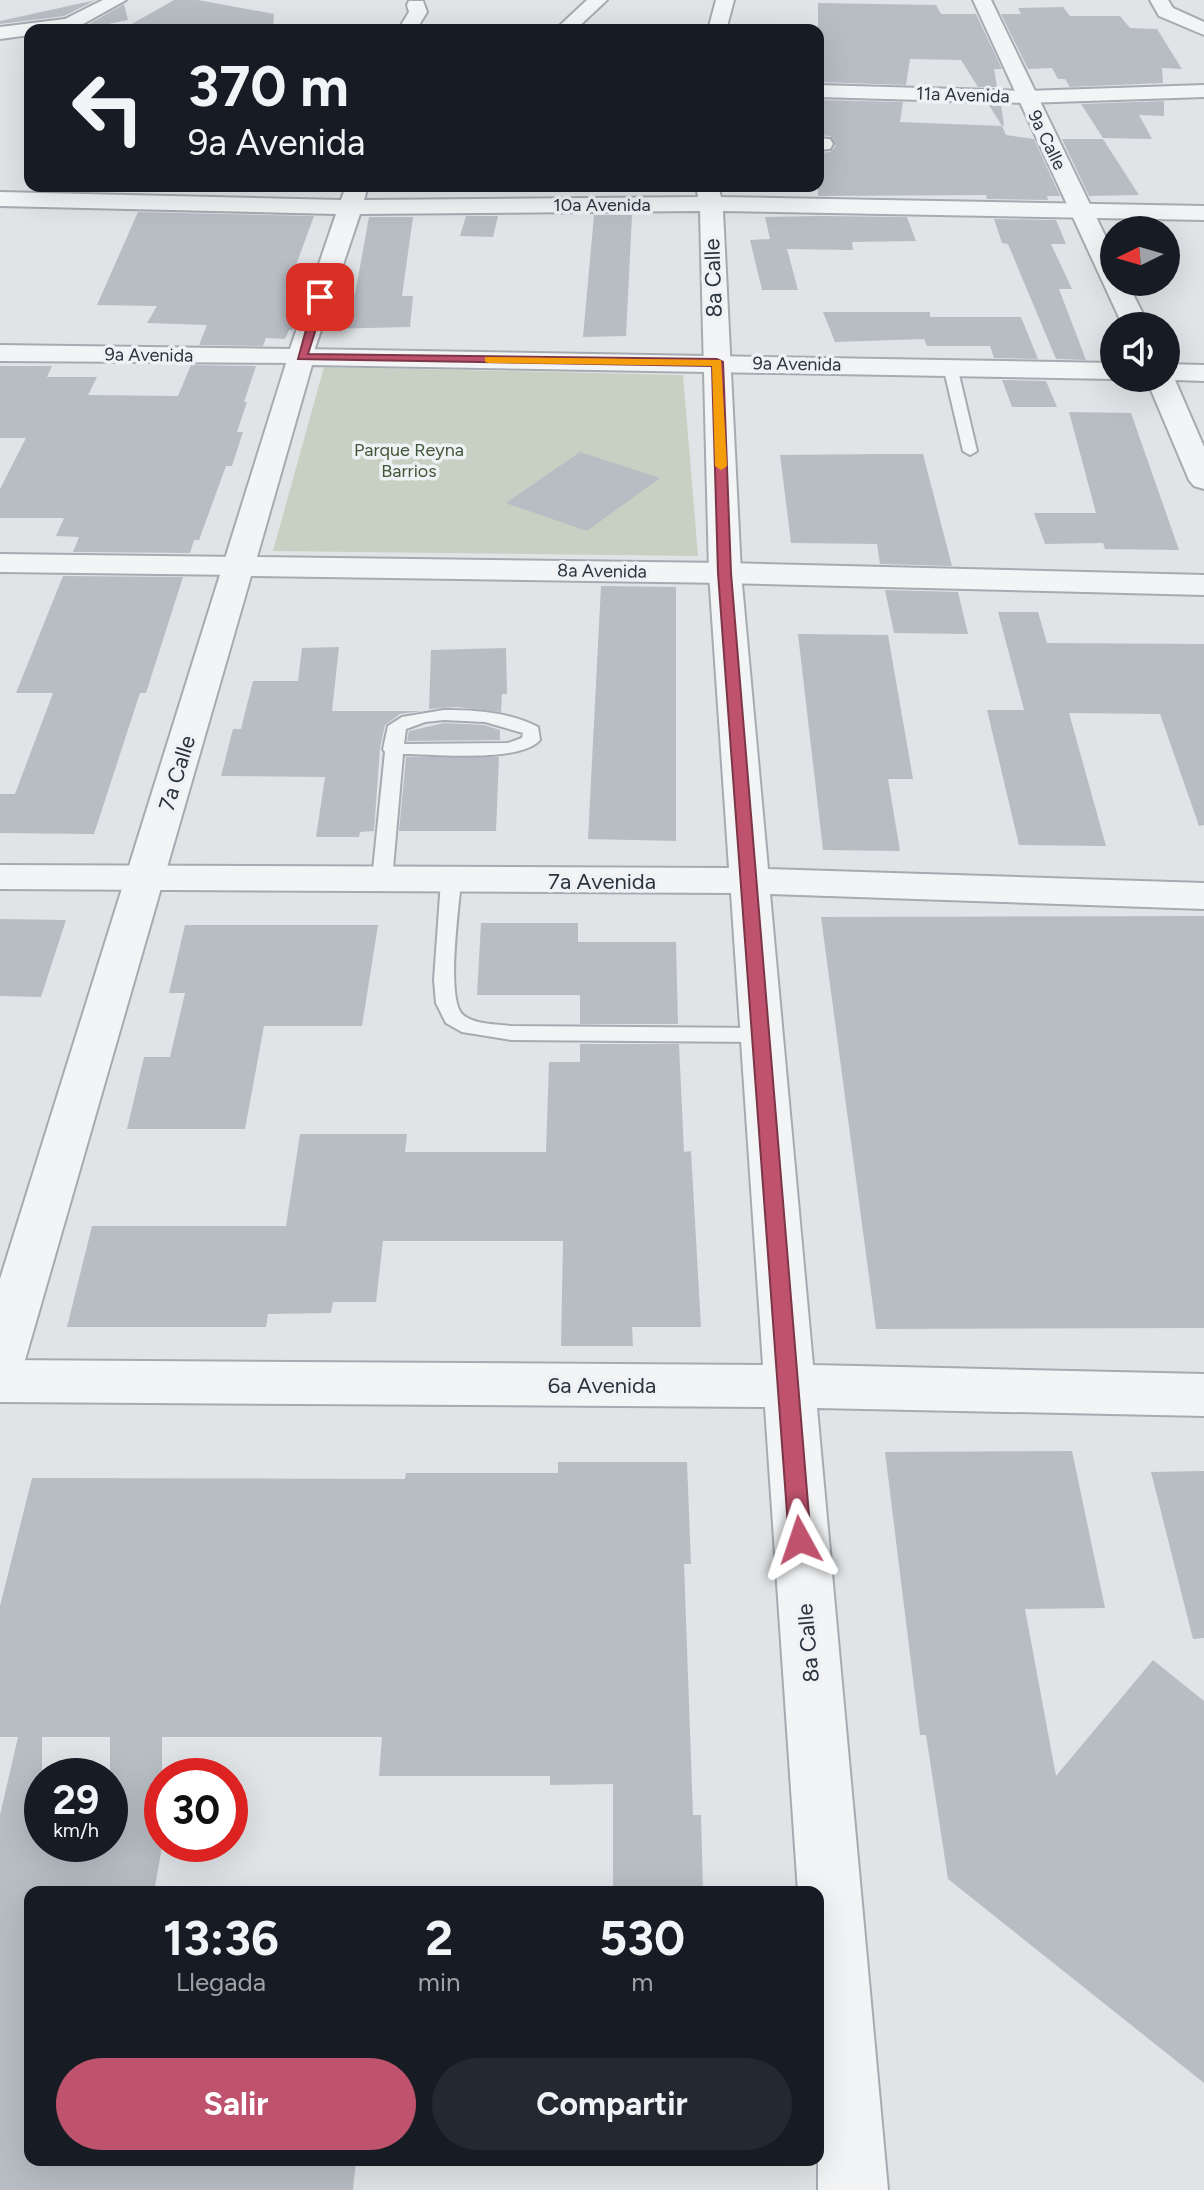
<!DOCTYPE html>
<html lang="es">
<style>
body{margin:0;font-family:Figtree,sans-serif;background:#242831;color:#f1f3f6;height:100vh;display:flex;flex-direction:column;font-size:30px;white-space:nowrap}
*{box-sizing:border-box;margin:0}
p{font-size:26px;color:#9ea1a6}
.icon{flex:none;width:44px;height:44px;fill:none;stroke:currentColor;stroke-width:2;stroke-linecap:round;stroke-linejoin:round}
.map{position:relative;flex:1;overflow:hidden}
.details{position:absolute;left:24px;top:1886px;width:800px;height:280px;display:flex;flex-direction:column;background:#171b24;border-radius:16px;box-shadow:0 8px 32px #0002}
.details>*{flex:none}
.hud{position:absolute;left:24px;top:24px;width:800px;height:168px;border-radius:16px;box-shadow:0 8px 32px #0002;background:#171b24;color:#f1f3f6;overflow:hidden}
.needle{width:52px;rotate:265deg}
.controls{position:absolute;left:1100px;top:216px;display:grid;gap:16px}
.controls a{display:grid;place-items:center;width:80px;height:80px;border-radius:50%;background:#171b24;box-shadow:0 8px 32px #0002;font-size:40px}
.speed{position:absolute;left:24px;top:1758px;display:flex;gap:16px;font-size:40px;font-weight:700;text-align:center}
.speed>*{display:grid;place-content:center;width:104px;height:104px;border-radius:50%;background:#171b24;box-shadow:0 8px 32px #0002;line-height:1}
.speed small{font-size:20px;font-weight:400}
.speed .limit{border:12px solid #d22;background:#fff;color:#111}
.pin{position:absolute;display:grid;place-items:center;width:68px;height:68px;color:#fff;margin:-34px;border-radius:16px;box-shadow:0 4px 12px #0006}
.me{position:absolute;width:88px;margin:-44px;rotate:355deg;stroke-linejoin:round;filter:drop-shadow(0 0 6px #0008)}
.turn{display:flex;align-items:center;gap:28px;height:168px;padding:0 32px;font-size:36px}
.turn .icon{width:104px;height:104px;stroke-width:2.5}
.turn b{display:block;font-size:56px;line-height:68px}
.eta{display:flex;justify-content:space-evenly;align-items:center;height:136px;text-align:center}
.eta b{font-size:48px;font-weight:700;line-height:56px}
.primary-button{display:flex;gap:16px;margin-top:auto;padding:16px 32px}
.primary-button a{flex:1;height:92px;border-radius:48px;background:#bf536d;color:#fff;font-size:32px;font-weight:700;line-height:92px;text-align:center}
.primary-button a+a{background:#242831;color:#f1f3f6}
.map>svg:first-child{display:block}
.green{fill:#c7d0c2}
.building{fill:#b8bdc4;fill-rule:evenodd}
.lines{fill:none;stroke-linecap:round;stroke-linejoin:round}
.service-casing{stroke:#a6abb1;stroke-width:4}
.minor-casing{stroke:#a6abb1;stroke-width:4}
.tertiary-casing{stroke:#a6abb1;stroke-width:4}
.service{fill:#f2f4f6;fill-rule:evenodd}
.minor{fill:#f2f4f6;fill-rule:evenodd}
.tertiary{fill:#f2f4f6;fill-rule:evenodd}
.route{fill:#bf536d;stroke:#7c3647;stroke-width:2}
.slow{fill:#f59e0b}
.labels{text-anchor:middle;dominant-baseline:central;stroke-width:7;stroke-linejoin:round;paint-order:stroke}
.far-street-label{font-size:18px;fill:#2b333d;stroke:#eff2f5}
.far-park-label{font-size:18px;fill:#425739;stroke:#eff2f5}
.street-label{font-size:22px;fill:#2b333d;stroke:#eff2f5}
</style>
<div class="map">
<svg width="1204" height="2190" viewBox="0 0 1204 2190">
<rect width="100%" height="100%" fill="#e0e4e7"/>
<path class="green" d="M324 367 683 375 698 556 273 551Z"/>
<g class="building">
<path d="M96 0 64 16 0 24V21Z"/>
<path d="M174 0H198L274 14 273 30H121Z"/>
<path d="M818 3 936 5 941 14H976L1002 69H994L997 87H978L961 60 910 59 906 85 818 82Z"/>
<path d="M124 4 128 20 79 30Z"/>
<path d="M1063 7 1070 16H1120L1130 28 1157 29 1182 69 1162 68 1163 83 1070 87 1065 79H1058L1052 68 1028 69 1001 14H1021L1018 8Z"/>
<path d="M818 100 903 102 900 122 1002 126 989 105H1001L1004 125 1002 126 1006 135 1034 139 1060 196H1047L1048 200 987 199 986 195 818 196V153L830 152 836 146 830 136 818 135Z"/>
<path d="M1164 101V116L1139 115 1152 139 1103 138 1081 104Z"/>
<path d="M1062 139H1103L1139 195 1089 196Z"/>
<path d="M138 212 314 216 285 295H305L293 330H289L285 339 266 338 263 346 199 345 207 325 147 323 157 306 97 305Z"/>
<path d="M594 215H632L626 336 583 337Z"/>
<path d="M466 216H498L493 237 460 236Z"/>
<path d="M823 216 907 217 916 241 852 242 853 250 787 249 798 290H762L750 240 770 239 765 217Z"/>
<path d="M369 217H413L402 296H413L410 327 325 329 336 295 355 294Z"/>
<path d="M994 219 1056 220 1066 244H1051L1072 289H1059L1086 360 1056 359 1008 244 1002 243Z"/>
<path d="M823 312H930V317H1021L1038 359 994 358 990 346H927L924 339 835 342Z"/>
<path d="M191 365 256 366 244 402H247L237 432H243L232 466H226L199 540H194L190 553 73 552 79 537 56 536 64 518H0V489L26 438H0V366H52L47 377H97L88 395 178 396Z"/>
<path d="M1002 380 1046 381 1057 407H1012Z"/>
<path d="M1069 412 1131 413 1179 550 1105 549 1103 543 1045 544 1034 513H1096Z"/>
<path d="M580 452 660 478 587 531 506 503Z"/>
<path d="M883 454H923L952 566 880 564 877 544 791 543 780 455Z"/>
<path d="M63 576 183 577 146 693H140L94 834 0 833V794H15L53 693H16Z"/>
<path d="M601 586 676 587V841L588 839Z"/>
<path d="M885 590 958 592 968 634 894 633Z"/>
<path d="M998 612H1038L1047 643 1204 644V825L1199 826 1160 714 1069 713 1106 846 1019 845 987 710H1024Z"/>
<path d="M798 634 888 635 913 779H888L900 851 823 850Z"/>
<path d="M339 647 332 711H422L400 714 385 725 380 748 374 831 360 832 359 837H316L325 777 221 776 233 729H241L253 681H298L302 648Z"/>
<path d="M506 648 507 694H502L501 712 456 707 429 709 431 650Z"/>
<path d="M444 723 484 725 500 730V740L407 741 409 731Z"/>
<path d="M406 757H499L496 831H399Z"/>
<path d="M1204 916V1328L876 1329 821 917Z"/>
<path d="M0 919 66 920 41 997 0 996Z"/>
<path d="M481 923H578V942H676L678 1024H580V995H477Z"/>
<path d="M185 925H378L362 1026H264L245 1129H127L144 1057H170L185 993H169Z"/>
<path d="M580 1044H679L684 1152 691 1151 701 1327H632L633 1346H561L563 1241H383L376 1302H333L331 1313 268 1314 266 1327H67L92 1226H286L300 1134H407L405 1152H546L549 1062H580Z"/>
<path d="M1072 1451 1105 1608 1025 1609 1056 1776 1153 1660 1204 1701V2083L948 1879 926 1735H920L885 1452Z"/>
<path d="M558 1462H687L691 1564H684L693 1815H701L703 1892H613V1784L550 1785V1776H379L382 1737H162V1847L154 1892H30V2160H356L353 2190H0V1815L18 1737H0V1606L32 1478 405 1479 406 1473H558ZM42 1737H110V1844H42Z"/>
<path d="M1204 1471V1638L1193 1639 1151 1472Z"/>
</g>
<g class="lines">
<g class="service-casing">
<g id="service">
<path d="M950 362 957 366 977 451 970 455 963 451 943 366Z"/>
<path d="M444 710C476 710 509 712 538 727L540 740C520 763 434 754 403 754L392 880 382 886 375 884 372 880 385 752 383 749 388 726 402 717ZM444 720 485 722 523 733 522 738 508 743 404 744 406 729 425 722Z"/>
<path d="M451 875 461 881C459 906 446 997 462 1014 473 1025 497 1024 511 1026L760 1028 768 1030 771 1035 768 1040 760 1042 511 1040 462 1032 446 1023 436 1003 434 980 441 881Z"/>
</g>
</g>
<g class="minor-casing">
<g id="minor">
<path d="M103 0H126L76 28 30 30V35L0 39V27L65 19Z"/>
<path d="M587 0H607L575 30H555Z"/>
<path d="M716 0H734L726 30H708Z"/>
<path d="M1150 0H1168L1173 8 1204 22V35L1159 16Z"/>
<path d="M409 1H423L427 12 416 30H398L409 12 407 5Z"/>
<path d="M818 85 1026 91 1204 85V97L1026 103 818 97Z"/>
<path d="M818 138 830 139 833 144 830 149 818 150Z"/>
<path d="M346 186H368L364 200 698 197 696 186H718L721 197 1204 206V220L723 211 741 573 768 869 1204 883V909L770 894 813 1365 1204 1374V1416L817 1408 888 2190H818V1892H798L765 1407 0 1402V1360L763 1365 731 893 0 889V865L729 868 709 573 700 211 360 214 310 363 0 361V345L290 349 336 214 0 206V192L341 200Z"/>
<path d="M0 554 240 557 251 559 256 566 251 573 240 575 0 572Z"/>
</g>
</g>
<g class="tertiary-casing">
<g id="tertiary">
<path d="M973 0H991L1114 254V282H1127L1149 326H1123Z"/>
<path d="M301 349 1114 363V378H1118L1114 379 312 365 257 557 725 563 1204 575V595L725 583 251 576 25 1360 18 1375 0 1381V1279L288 357 292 351Z"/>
<path d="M1166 364 1204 365V381L1175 380 1204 447V489L1194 486 1189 480 1146 378H1166Z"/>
</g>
</g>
<use href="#service" class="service"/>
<use href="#minor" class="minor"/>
<use href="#tertiary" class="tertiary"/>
</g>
<path class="route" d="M320 294 326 297 308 354 717 359 723 362 731 573 811 1540 808 1547 800 1550 792 1547 789 1540 718 573 712 366 298 359 315 297Z"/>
<path class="slow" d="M485 357 721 360 727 466 721 470 715 466 712 366 489 363 485 362Z"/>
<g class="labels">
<g class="far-street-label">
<text transform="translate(963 95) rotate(2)">11a Avenida</text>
<text transform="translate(1047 140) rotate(64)">9a Calle</text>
<text x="602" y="205">10a Avenida</text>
<text transform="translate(149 355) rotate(1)">9a Avenida</text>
<text transform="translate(797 364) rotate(1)">9a Avenida</text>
<text transform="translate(602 571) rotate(1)">8a Avenida</text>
</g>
<g class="far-park-label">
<text x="409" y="450">Parque Reyna<tspan x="409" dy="21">Barrios</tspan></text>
</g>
<g class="street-label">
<text transform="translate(713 278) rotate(-92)">8a Calle</text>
<text transform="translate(177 773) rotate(-73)">7a Calle</text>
<text x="602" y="881">7a Avenida</text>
<text x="602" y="1385">6a Avenida</text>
<text transform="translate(808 1643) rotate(-95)">8a Calle</text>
</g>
</g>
</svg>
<div class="controls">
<a><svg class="needle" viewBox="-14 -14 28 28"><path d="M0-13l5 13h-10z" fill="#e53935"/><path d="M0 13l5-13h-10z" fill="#9ea1a6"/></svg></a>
<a><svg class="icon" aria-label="sound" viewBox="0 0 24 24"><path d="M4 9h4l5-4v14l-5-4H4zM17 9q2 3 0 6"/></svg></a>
</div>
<div class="speed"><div>29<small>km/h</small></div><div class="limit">30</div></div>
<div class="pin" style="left:320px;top:297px;background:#d93025"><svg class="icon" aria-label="arrive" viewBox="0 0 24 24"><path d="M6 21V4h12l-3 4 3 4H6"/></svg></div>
<svg class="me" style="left:800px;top:1540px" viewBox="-20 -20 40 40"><path d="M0-17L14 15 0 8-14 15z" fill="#bf536d" stroke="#fff" stroke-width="4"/></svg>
<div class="hud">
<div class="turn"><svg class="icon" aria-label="left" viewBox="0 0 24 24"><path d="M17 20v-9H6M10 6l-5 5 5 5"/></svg><div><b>370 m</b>9a Avenida</div></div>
</div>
<section class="details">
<div class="eta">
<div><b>13:36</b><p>Llegada</p></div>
<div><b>2</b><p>min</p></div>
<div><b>530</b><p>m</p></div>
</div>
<div class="primary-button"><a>Salir</a><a>Compartir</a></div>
</section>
</div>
